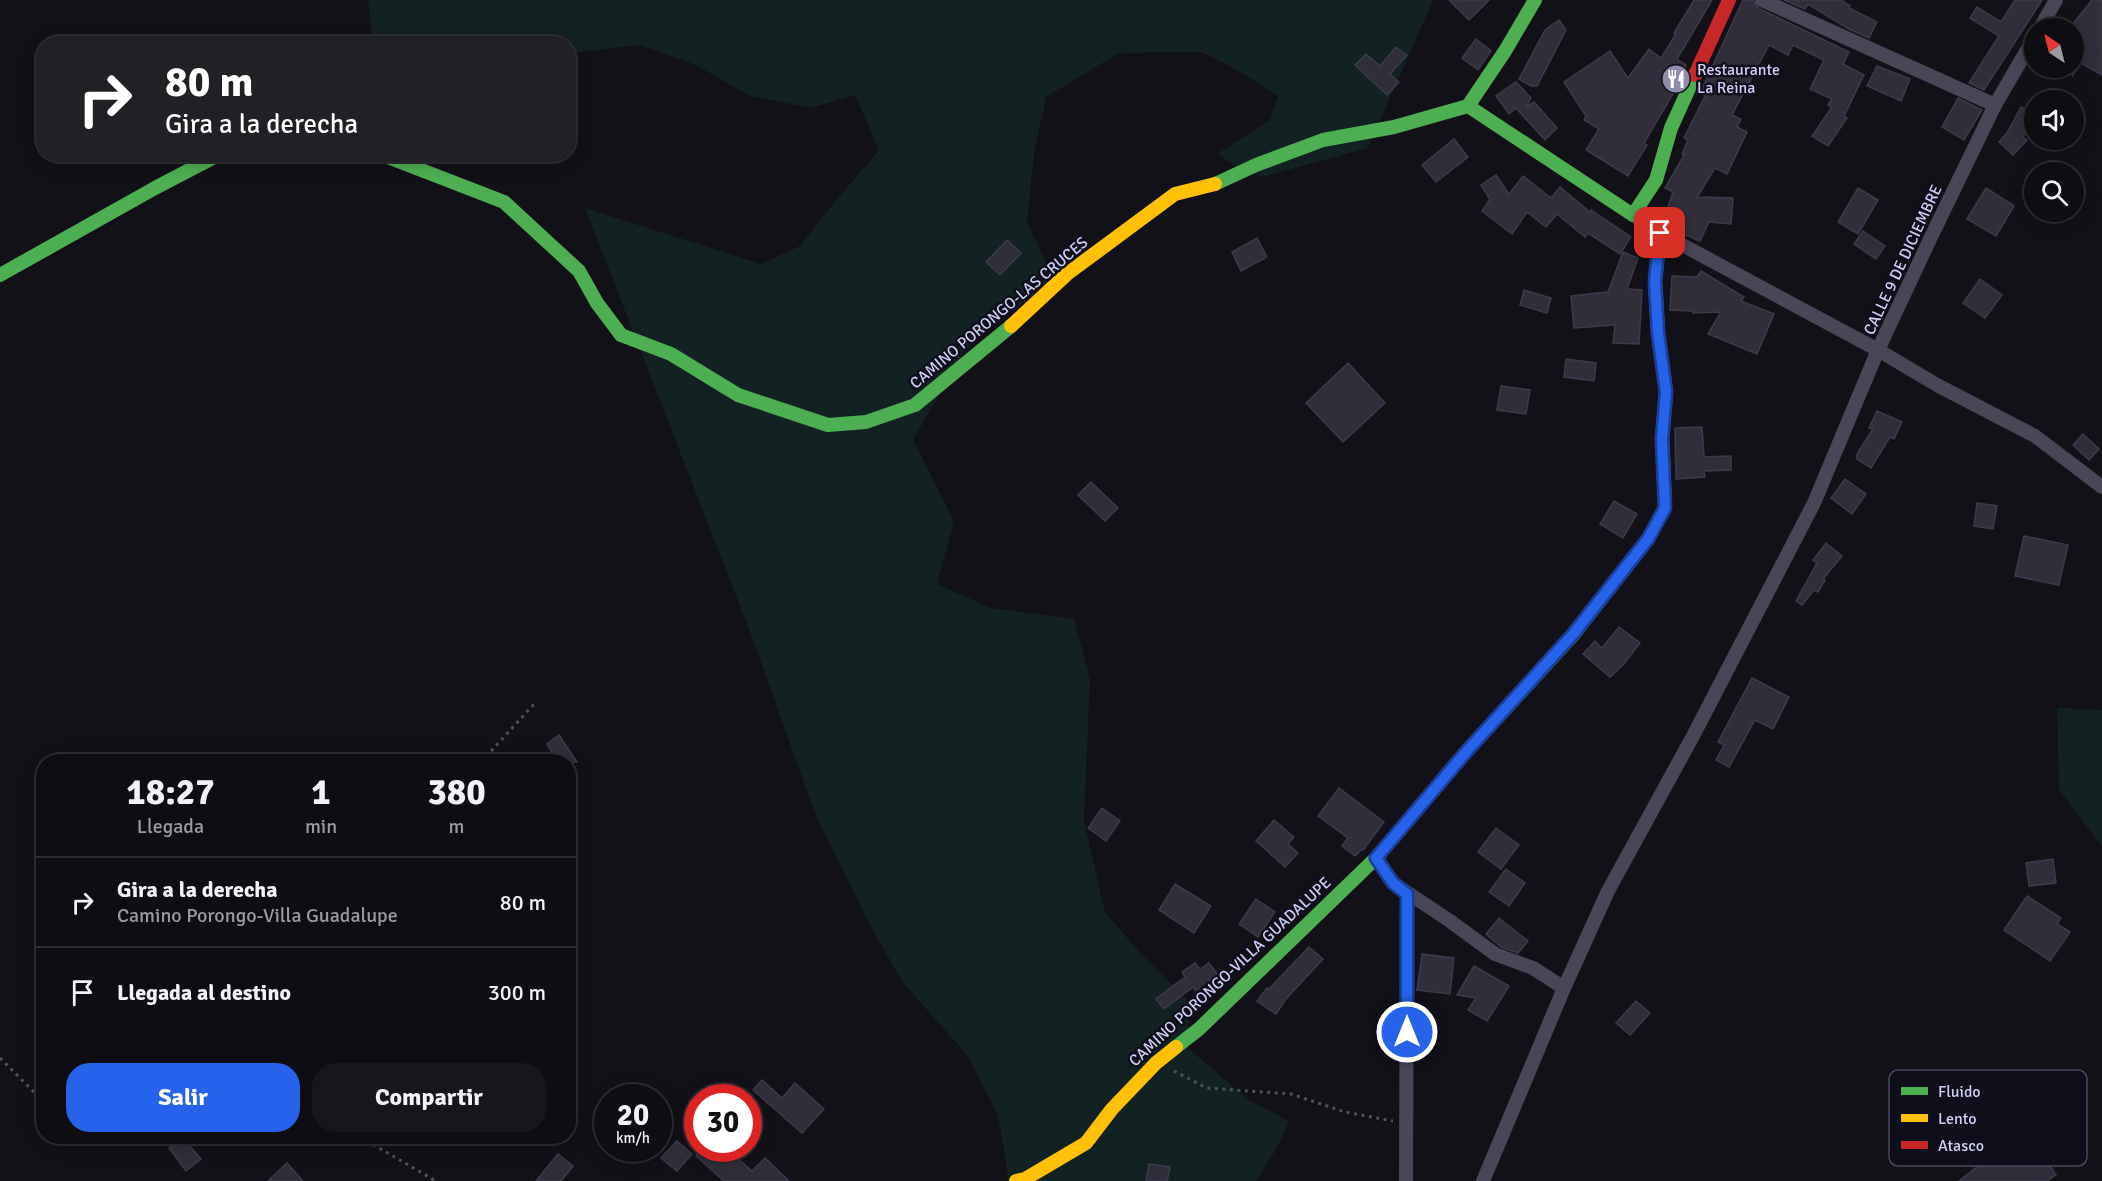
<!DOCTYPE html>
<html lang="es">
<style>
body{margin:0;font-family:Signika,sans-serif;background:#17161b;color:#f1f3f6;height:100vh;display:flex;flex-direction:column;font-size:22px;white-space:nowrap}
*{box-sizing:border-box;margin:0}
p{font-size:20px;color:#9b9c9f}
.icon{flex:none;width:33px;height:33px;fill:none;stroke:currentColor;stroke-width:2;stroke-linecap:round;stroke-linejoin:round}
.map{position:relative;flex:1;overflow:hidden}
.panel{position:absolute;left:36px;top:754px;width:540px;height:390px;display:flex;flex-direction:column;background:#0e0d12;border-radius:24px;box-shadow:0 3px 15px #0003,0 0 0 2px #2e2d32}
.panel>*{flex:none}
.guide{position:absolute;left:36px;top:36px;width:540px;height:126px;border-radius:24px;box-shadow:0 3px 15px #0003,0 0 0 2px #2e2d32;background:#202124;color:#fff;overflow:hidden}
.needle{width:39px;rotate:325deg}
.tools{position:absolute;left:2024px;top:18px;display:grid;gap:12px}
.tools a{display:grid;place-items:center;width:60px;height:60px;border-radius:50%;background:#0e0d12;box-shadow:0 3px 15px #0003,0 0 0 2px #2e2d32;font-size:30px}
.speed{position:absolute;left:594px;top:1084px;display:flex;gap:12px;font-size:30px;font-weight:700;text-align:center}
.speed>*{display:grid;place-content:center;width:78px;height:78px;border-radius:50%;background:#0e0d12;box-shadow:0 3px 15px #0003,0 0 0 2px #2e2d32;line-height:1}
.speed small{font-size:15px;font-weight:400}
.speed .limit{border:9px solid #d22;background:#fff;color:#111}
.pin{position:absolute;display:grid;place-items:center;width:51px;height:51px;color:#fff;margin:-26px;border-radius:12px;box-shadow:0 3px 9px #0006}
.me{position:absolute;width:66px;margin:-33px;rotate:0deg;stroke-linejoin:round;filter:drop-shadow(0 0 4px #0008)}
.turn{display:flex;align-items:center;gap:21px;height:126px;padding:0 30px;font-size:27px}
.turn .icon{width:78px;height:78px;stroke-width:2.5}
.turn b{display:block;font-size:42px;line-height:51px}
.eta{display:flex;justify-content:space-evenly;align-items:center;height:102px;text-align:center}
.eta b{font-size:36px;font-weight:700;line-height:42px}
.cta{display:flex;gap:12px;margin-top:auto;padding:12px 30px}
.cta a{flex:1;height:69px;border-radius:24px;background:#2563eb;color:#fff;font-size:24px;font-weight:700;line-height:69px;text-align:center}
.cta a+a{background:#17161b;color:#f1f3f6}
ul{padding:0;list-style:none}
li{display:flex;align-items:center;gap:18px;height:90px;padding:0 30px;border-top:2px solid #2e2d32}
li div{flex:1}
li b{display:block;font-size:22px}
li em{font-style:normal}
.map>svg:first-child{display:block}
.green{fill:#122121}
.building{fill:#302e3a;stroke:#3d3b4b;stroke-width:1.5}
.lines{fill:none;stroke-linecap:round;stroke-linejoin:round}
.path{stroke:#49555f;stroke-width:3;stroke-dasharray:3 4.5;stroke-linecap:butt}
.street{stroke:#474758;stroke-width:14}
.fast{stroke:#4caf50;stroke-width:14}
.slow{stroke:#ffc107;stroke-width:14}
.jam{stroke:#c62828;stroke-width:14}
.route-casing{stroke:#184099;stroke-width:15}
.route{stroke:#2563eb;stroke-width:10}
.labels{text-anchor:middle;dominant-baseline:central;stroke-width:5;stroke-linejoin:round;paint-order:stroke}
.poi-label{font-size:16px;fill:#d1cef8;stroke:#0f0e1b;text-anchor:start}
.street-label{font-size:16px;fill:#d1cef8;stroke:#0f0e1b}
.key{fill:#0f0e1b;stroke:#49485d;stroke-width:1.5}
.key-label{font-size:16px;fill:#d1cef8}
</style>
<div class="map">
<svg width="2102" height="1181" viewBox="0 0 2102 1181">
<rect width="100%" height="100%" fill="#121118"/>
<g class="green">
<path d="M368 0H1433L1368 148 1262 177 1233 165 1217 154 1270 120 1278 96 1237 70 1202 52 1119 53 1046 97 1034 154 1027 223 1054 278 964 351 913 440 954 521 937 584 991 608 1074 619 1090 679 1084 821 1105 912 1142 955 1189 1002 1188 1048 1249 1100 1289 1121 1278 1146 1256 1181H1009L998 1115 968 1056 904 984 870 926 814 811 752 637 585 208 761 264 800 246 833 204 879 150 855 95 811 108 750 96 696 65 639 45 581 52 569 56 568 44 373 43Z"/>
<path d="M2057 708 2102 710V846L2059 790Z"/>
</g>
<g class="building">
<path d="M1449 0H1489L1469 20Z"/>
<path d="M1694 0H1712L1677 59 1686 65 1674 92 1644 143 1647 145 1628 176 1586 150 1599 129 1584 120 1586 116 1564 82 1610 51 1628 78 1649 49 1661 58 1676 34 1674 33Z"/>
<path d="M1743 0H1753L1758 8 1849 52 1843 64 1864 75 1844 116 1847 118 1828 146 1812 136 1832 107 1828 105 1832 99 1810 89 1824 60 1793 45 1788 55 1769 45 1732 115 1741 119 1737 127 1747 132 1727 174 1715 168 1697 197 1733 198 1731 224 1709 222 1700 241 1671 229 1667 224 1663 222 1673 192 1665 188 1684 155 1682 154 1688 140 1684 138 1705 96 1700 93Z"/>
<path d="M1784 0H1841L1850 6 1849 8 1877 22 1869 38 1849 29 1808 4 1805 9Z"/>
<path d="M2015 0H2042L1984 90 1969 83 1999 36 1970 18 1977 7 2001 22Z"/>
<path d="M2092 0H2102V75L2081 63 2073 75V24Z"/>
<path d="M1559 20 1566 30 1537 86H1531L1519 79 1545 30Z"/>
<path d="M1476 39 1491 51 1478 70 1462 58Z"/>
<path d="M1396 47 1407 55 1390 74 1399 82 1387 95 1355 65 1366 54 1380 66Z"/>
<path d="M1877 66 1910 79 1901 101 1867 86Z"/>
<path d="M1516 82 1531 98 1526 107 1534 102 1557 128 1545 140 1516 108 1509 114 1496 96Z"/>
<path d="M1958 98 1982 110 1964 140 1942 127Z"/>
<path d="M2021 107 2034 115V117L2023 137 2027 140 2013 155 1999 142 2007 133Z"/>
<path d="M1454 139 1468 157 1436 182 1422 165Z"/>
<path d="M1496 175 1509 194 1523 176 1551 198 1560 187 1590 212 1591 210 1631 237 1620 254 1588 233 1585 237 1557 214 1546 227 1527 212 1512 234 1482 211 1490 199 1481 185Z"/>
<path d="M1858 188 1878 200 1858 234 1838 222Z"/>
<path d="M1986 188 2014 206 1996 236 1967 219Z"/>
<path d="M1863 231 1885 246 1876 259 1854 244Z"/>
<path d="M1257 238 1267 257 1241 271 1232 252Z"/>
<path d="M1007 240 1021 253 1000 275 986 262Z"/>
<path d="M1623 252 1638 258 1627 289 1642 290 1639 344 1613 343 1615 325 1574 328 1571 296 1608 292Z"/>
<path d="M1701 271 1744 297 1741 301 1774 314 1757 354 1708 334 1721 312 1693 313V311L1670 310 1672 276 1697 277Z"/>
<path d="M1980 279 2002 295 1985 318 1963 303Z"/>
<path d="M1524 290 1551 298 1547 313 1520 305Z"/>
<path d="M1566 359 1596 363 1594 381 1564 377Z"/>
<path d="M1348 363 1385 403 1343 442 1306 403Z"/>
<path d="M1501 386 1530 390 1526 414 1497 410Z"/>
<path d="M1877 411 1902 422 1894 439 1890 437 1871 468 1857 459V454L1873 429 1869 428Z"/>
<path d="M1702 427 1704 457 1731 456V470L1704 471 1705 477 1676 479 1675 428Z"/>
<path d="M2083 434 2099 449 2089 460 2073 445Z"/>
<path d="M1845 479 1866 494 1852 514 1831 498Z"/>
<path d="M1091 482 1118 508 1105 521 1078 495Z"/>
<path d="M1614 501 1637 514 1623 538 1600 524Z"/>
<path d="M1977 503 1997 506 1993 529 1974 526Z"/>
<path d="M2024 536 2068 545 2059 585 2015 576Z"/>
<path d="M1826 543 1842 556 1823 579 1825 580 1818 592 1814 590 1802 605 1796 601 1817 563 1813 560Z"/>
<path d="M1619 627 1640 643 1623 665 1610 677 1583 654 1595 641 1602 648Z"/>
<path d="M1752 678 1789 697 1773 729 1755 720 1729 767 1716 760 1724 745 1718 742Z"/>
<path d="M559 735 577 762H558L547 744Z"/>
<path d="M1339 788 1384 822 1363 850 1362 849 1355 856 1342 846 1348 838 1318 816Z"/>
<path d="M1102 808 1120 821 1106 841 1088 828Z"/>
<path d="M1274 820 1294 837 1288 844 1298 853 1285 867 1256 841Z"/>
<path d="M1496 828 1519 845 1501 869 1478 852Z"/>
<path d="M2053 859 2056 883 2029 886 2026 863Z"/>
<path d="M1506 869 1525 883 1509 906 1489 892Z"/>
<path d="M1175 884 1211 906 1194 933 1159 910Z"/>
<path d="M2027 896 2061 918 2057 924 2070 932 2050 961 2004 930Z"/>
<path d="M1256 899 1275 912 1258 937 1239 924Z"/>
<path d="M1499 918 1528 941 1518 953 1501 947 1486 934Z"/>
<path d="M1309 947 1323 959 1286 999 1276 1014 1257 1001 1267 988 1269 989Z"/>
<path d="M1422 954 1454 958 1450 994 1417 990Z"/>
<path d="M1195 963 1200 969 1209 963 1222 980 1200 996 1193 987 1164 1009 1156 999 1185 977 1182 972Z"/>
<path d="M1474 966 1509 986 1487 1021 1468 1010 1476 998 1457 995Z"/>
<path d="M1636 1001 1650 1013 1630 1035 1616 1023Z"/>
<path d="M762 1080 782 1098 795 1083 824 1109 802 1133 753 1090Z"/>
<path d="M1955 1097 1976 1130 2012 1106 2025 1125 2017 1130 2037 1159 2043 1155 2056 1175 2047 1181H1959L1982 1163 1961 1132 1947 1141 1930 1114Z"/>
<path d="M182 1137 201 1159 186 1171 169 1148Z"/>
<path d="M677 1141 692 1154 677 1171 661 1158Z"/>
<path d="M702 1149H727L752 1171 765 1158 789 1181H724L696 1156Z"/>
<path d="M558 1154 573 1166 561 1181H536Z"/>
<path d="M287 1163 303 1181H268Z"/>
<path d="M1149 1164 1170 1167 1167 1181H1146Z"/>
</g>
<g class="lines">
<g class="path">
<path d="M481 762 536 702"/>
<path d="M0 1058 44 1102"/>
<path d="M1174 1071 1207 1088 1291 1094 1345 1112 1393 1121"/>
<path d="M360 1137 436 1181"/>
</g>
<g class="street">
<path d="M1762 0 1995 105"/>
<path d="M2040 28 2056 0"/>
<path d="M1633 215 1660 233 1878 350 1937 385 2035 436 2102 487"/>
<path d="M1376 858 1393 883 1450 921 1495 954 1533 968 1564 988"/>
<path d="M1406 1181 1407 894"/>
<path d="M1483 1181 1564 988 1608 891 1693 736 1814 503 1878 350 1931 237 1995 105 2034 38"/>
</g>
<g class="fast">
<path d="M1468 106 1505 51 1535 0"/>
<path d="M380 154 504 202 579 271 597 303 621 335 671 354 738 395 828 425 866 422 915 405 1011 326"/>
<path d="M1215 184 1256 165 1323 140 1394 127 1468 106 1633 215 1656 180 1671 128 1695 75"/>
<path d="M0 275 155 188 220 154"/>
<path d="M1176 1047 1199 1029 1376 858 1466 752 1574 634 1648 539 1665 508 1663 455"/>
</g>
<g class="slow">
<path d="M1660 233 1655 281 1658 333 1666 392 1662 439 1663 455"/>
<path d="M1011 326 1067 274 1175 194 1215 184"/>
<path d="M1016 1181 1025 1179 1086 1143 1112 1109 1156 1063 1176 1047"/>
</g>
<path class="jam" d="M1695 75 1729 0"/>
</g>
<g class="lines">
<g class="route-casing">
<path id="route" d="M1407 1032V894L1393 883 1376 858 1466 752 1574 633 1648 539 1665 508 1662 439 1666 392 1658 333 1655 281 1660 233"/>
</g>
<use href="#route" class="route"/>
</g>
<defs>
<g id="restaurant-disc" transform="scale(1.5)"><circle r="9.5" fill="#8e8caa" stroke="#0f0e1b"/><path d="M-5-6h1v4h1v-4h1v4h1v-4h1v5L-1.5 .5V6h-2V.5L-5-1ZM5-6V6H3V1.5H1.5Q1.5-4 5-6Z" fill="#fff"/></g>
</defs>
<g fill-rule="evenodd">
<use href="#restaurant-disc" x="1676" y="79"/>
</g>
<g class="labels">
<g class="poi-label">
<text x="1697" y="70">Restaurante<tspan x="1697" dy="18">La Reina</tspan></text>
</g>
<g class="street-label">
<text transform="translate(1903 260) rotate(-65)">CALLE 9 DE DICIEMBRE</text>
<text transform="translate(999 313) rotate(-40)">CAMINO PORONGO-LAS CRUCES</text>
<text transform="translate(1230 972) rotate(-43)">CAMINO PORONGO-VILLA GUADALUPE</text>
</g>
</g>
<rect x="1889" y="1070" width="198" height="96" rx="9" class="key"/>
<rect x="1901" y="1087" width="27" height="8" fill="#4caf50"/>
<rect x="1901" y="1114" width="27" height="8" fill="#ffc107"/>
<rect x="1901" y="1141" width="27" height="8" fill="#c62828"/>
<g class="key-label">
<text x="1938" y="1097">Fluido</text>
<text x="1938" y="1124">Lento</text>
<text x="1938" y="1151">Atasco</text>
</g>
</svg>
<div class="tools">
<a><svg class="needle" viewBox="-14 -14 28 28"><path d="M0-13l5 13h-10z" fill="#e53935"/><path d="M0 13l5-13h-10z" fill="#9b9c9f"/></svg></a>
<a><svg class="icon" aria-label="sound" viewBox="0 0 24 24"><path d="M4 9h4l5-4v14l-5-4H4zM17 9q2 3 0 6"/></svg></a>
<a><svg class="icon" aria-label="search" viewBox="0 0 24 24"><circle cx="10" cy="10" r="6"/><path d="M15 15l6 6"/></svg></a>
</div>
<div class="speed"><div>20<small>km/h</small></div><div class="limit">30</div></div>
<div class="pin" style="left:1660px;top:233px;background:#d93025"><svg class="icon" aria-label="arrive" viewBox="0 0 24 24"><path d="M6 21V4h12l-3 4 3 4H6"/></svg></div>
<svg class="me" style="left:1407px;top:1032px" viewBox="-20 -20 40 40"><circle r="17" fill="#2563eb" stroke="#fff" stroke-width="3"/><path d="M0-11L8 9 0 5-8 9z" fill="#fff"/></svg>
<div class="guide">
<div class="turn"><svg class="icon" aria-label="right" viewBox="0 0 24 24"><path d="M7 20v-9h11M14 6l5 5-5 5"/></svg><div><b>80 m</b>Gira a la derecha</div></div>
</div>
<section class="panel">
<div class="eta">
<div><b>18:27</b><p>Llegada</p></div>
<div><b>1</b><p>min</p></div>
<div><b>380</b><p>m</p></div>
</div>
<ul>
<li><svg class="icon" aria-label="right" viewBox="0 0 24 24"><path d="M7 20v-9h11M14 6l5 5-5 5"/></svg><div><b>Gira a la derecha</b><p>Camino Porongo-Villa Guadalupe</p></div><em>80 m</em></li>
<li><svg class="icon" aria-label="arrive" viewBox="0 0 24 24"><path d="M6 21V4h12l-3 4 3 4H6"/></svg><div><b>Llegada al destino</b></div><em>300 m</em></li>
</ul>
<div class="cta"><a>Salir</a><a>Compartir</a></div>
</section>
</div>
